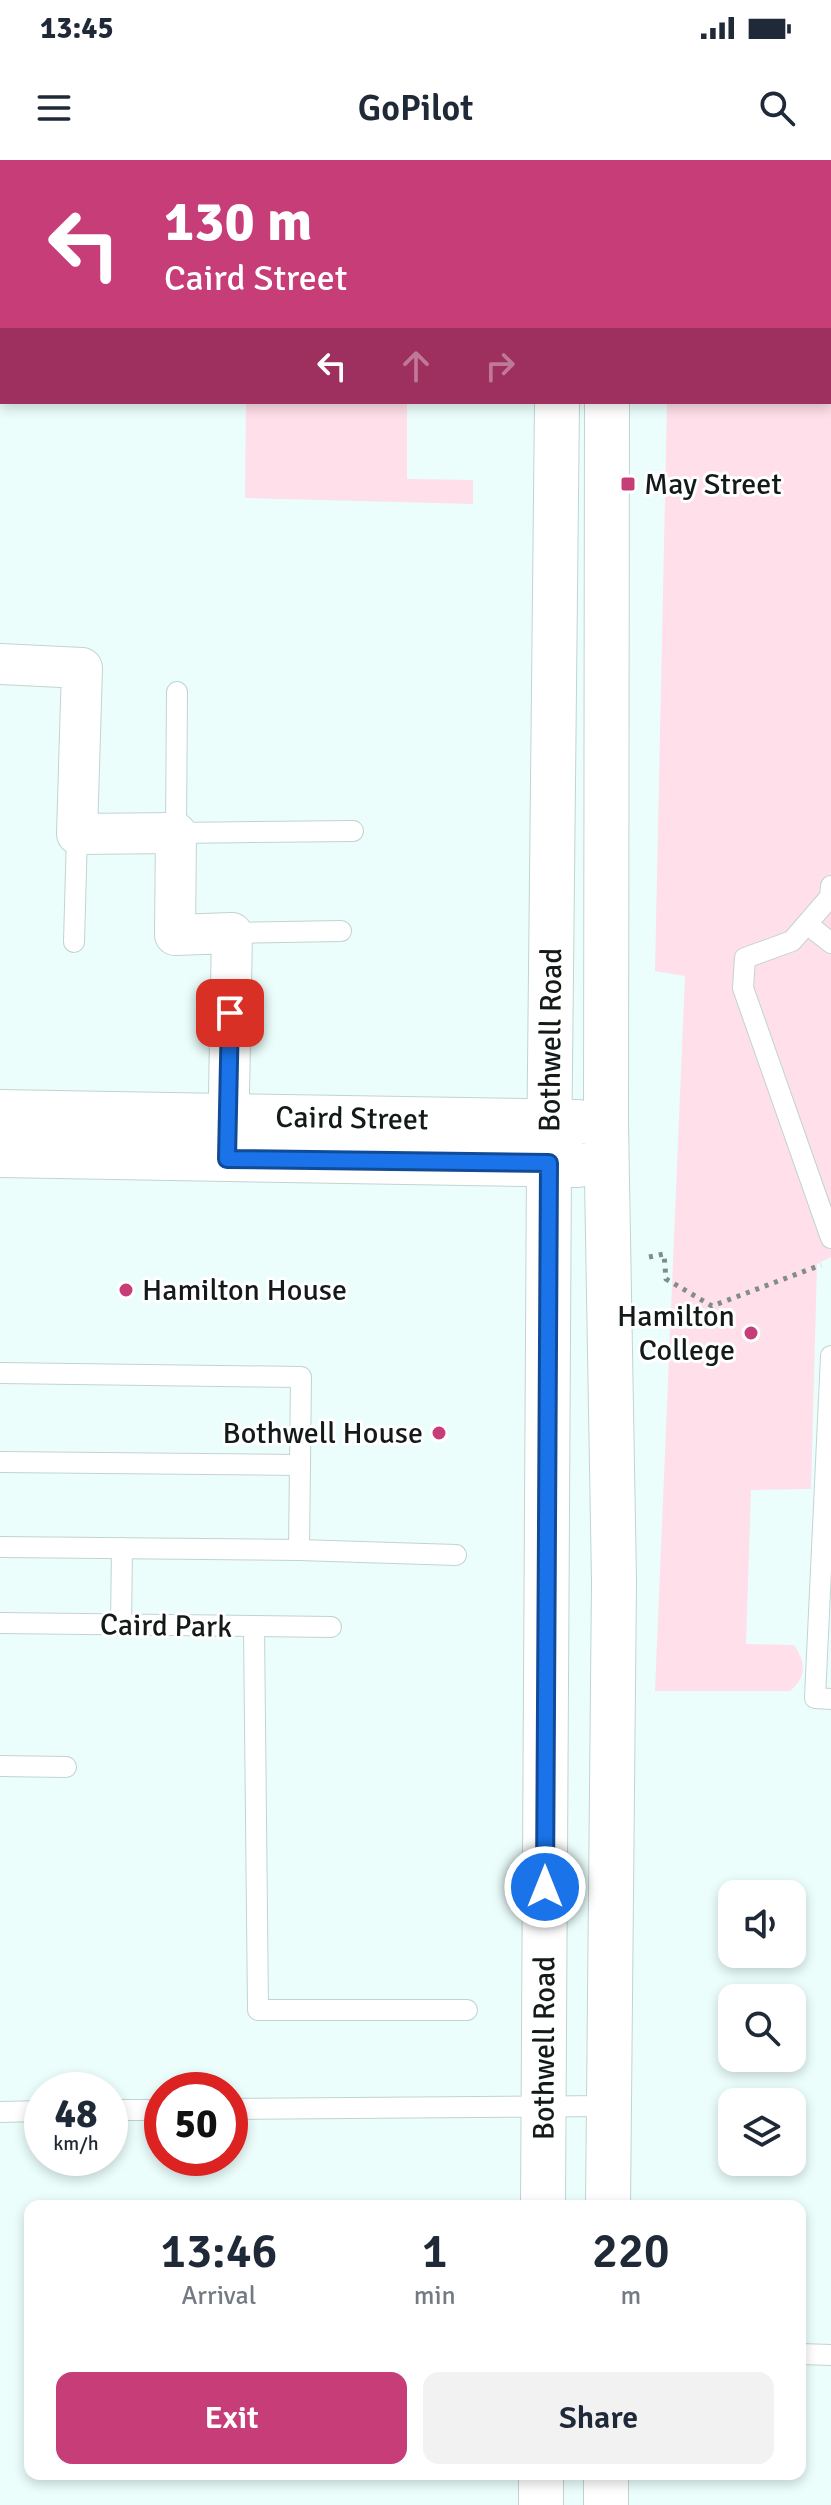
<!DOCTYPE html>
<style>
body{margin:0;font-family:Signika,sans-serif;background:#f2f2f3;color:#1f2937;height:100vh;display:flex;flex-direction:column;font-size:30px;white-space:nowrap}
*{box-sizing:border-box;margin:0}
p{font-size:26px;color:#747a83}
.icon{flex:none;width:44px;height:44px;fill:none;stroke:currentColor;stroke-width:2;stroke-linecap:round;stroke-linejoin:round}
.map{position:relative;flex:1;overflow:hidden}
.sheet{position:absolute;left:24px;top:2040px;width:782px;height:280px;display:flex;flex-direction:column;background:#fff;border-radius:16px;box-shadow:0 4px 12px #0003}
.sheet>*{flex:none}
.banner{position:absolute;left:0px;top:0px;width:832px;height:244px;box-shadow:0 4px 12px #0003;background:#c63d78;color:#fff;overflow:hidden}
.controls{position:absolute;left:718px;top:1720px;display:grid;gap:16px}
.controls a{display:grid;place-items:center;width:88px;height:88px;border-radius:16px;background:#fff;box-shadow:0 4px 12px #0003;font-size:40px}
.speed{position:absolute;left:24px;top:1912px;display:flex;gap:16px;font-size:40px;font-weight:700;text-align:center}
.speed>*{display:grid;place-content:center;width:104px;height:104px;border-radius:50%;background:#fff;box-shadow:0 4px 12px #0003;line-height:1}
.speed small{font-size:20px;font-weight:400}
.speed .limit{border:12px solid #d22;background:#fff;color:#111}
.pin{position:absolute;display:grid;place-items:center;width:68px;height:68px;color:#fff;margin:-34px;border-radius:16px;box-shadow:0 4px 12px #0006}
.me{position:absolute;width:88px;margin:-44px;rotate:0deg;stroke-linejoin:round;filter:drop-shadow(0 0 6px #0008)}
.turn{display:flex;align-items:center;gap:28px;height:168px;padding:0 32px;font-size:36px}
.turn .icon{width:104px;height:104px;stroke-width:2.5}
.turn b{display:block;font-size:56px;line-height:68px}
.lanes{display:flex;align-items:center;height:76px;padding:0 32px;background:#0003;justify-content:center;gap:40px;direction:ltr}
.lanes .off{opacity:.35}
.eta{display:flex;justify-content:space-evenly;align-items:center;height:136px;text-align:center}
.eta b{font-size:48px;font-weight:600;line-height:56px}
.primary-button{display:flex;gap:16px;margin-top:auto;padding:16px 32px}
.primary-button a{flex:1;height:92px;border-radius:16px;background:#c63d78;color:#fff;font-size:32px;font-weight:600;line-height:92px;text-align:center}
.primary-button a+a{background:#f2f2f3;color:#1f2937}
.status{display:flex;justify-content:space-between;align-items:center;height:56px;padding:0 40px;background:#fff;direction:ltr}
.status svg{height:22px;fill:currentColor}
header{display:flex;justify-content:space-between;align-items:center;height:104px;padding:0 32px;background:#fff;font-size:36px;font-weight:600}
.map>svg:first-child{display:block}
.green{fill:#ffdfe9}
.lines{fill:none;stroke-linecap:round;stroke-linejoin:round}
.lane-casing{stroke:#c1d4d2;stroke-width:22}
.street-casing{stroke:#c1d4d2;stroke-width:42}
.secondary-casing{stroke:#c1d4d2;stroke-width:46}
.path{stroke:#808d8b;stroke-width:5;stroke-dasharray:4 6;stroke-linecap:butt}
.lane{stroke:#fff;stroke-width:20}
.street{stroke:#fff;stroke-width:40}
.secondary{stroke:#fff;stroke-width:44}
.route-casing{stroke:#114b97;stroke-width:20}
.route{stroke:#1a73e8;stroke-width:14}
.poi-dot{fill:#c63d78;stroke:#fff;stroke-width:3}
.labels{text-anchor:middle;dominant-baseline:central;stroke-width:6;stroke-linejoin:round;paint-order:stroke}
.poi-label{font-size:30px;fill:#131a19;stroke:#fff;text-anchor:start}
.street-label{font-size:30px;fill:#131a19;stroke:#fff}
</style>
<div class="status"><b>13:45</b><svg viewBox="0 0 49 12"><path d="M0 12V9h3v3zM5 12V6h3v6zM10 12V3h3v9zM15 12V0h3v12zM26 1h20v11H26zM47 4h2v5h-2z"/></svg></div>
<header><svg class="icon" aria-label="menu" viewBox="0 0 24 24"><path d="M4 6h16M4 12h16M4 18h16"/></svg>GoPilot<svg class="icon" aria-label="search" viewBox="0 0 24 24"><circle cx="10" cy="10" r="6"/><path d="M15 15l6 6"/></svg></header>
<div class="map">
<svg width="831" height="2345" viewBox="0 0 831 2345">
<rect width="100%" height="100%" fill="#ebfefc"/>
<g class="green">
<path d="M668 0H831V1097L817 1104 811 1329 751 1330 746 1484 794 1485C806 1502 807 1517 790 1531H655L685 816 655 811 667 242H830V2Z"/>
<path d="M246 242H407V319L473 320V344L245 338Z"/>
</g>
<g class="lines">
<g class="lane-casing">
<g id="lane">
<path d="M830 198 831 200"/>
<path d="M177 532 176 673 353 671"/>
<path d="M831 726 830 737 792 781 745 798 743 828 831 1078"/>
<path d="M807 764 831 783"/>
<path d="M232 773 341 771"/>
<path d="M74 782 77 674"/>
<path d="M831 1196 815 1538 831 1539"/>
<path d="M0 1213 301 1217 299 1390 0 1387"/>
<path d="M0 1302 300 1305"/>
<path d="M299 1390 456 1395"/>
<path d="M0 1463 331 1467"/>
<path d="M121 1465 122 1388"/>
<path d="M254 1467 258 1850H467"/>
<path d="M0 1606 66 1607"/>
<path d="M230 1949 609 1946"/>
<path d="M110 1950H162"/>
<path d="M0 1952 42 1951"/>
<path d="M800 2194 831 2195"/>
</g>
</g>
<g class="street-casing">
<g id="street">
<path d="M0 148H2"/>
<path d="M0 504 82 508 77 674 176 673 175 775 232 773 228 987"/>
</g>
</g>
<g class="secondary-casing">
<g id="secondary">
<path d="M556 0V2"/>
<path d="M608 2V0"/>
<path d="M607 242 606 962 614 1421 608 2046"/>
<path id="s1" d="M0 952 578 962"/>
<path d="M0 995 578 1005"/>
<path id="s2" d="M543 2046 549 1003 557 242"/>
<path d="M541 2345V2314"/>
<path d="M606 2345V2314"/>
</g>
</g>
<path class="path" d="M649 1097 664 1094 666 1119 712 1146 821 1105"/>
<use href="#lane" class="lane"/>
<use href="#street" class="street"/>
<use href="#secondary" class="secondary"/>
</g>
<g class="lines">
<g class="route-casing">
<path id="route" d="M230 853 227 999 549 1003 545 1727"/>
</g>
<use href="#route" class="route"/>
</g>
<g class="poi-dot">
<rect x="620" y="316" width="16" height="16" rx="4"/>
<circle cx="126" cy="1130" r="8"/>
<circle cx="751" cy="1173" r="8"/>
<circle cx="439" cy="1273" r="8"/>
</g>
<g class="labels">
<g class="poi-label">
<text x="644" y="324">May Street</text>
<text x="142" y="1130">Hamilton House</text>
<text x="735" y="1156" text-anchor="end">Hamilton<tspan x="735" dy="34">College</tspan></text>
<text x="423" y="1273" text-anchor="end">Bothwell House</text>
</g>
<g class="street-label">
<text stroke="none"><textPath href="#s2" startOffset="1166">Bothwell Road</textPath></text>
<text stroke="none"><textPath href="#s1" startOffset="352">Caird Street</textPath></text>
<text transform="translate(166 1466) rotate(1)">Caird Park</text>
<text stroke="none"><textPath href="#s2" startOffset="158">Bothwell Road</textPath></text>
</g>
</g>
</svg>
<div class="controls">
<a><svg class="icon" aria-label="sound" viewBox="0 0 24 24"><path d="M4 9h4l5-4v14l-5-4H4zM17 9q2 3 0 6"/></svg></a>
<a><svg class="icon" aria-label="search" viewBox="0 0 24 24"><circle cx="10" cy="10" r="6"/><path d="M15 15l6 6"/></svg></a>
<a><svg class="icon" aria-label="layers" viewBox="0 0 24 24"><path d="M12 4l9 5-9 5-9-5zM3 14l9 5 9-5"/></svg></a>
</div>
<div class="speed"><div>48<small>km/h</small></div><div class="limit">50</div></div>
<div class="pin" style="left:230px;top:853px;background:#d93025"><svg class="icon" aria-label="arrive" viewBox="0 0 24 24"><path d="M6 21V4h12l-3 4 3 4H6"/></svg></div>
<svg class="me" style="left:545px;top:1727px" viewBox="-20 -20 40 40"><circle r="17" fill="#1a73e8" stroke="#fff" stroke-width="3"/><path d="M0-11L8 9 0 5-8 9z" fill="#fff"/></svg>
<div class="banner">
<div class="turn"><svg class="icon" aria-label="left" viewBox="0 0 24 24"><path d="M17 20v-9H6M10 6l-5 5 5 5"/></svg><div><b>130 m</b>Caird Street</div></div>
<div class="lanes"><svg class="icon" aria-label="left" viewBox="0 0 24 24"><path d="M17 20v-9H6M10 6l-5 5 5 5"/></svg><svg class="icon off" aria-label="ahead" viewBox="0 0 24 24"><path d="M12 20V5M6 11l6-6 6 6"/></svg><svg class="icon off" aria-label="right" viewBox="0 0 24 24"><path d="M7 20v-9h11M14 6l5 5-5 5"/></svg></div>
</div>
<section class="sheet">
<div class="eta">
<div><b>13:46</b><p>Arrival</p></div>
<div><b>1</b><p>min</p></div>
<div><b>220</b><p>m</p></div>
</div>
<div class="primary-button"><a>Exit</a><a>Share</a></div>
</section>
</div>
